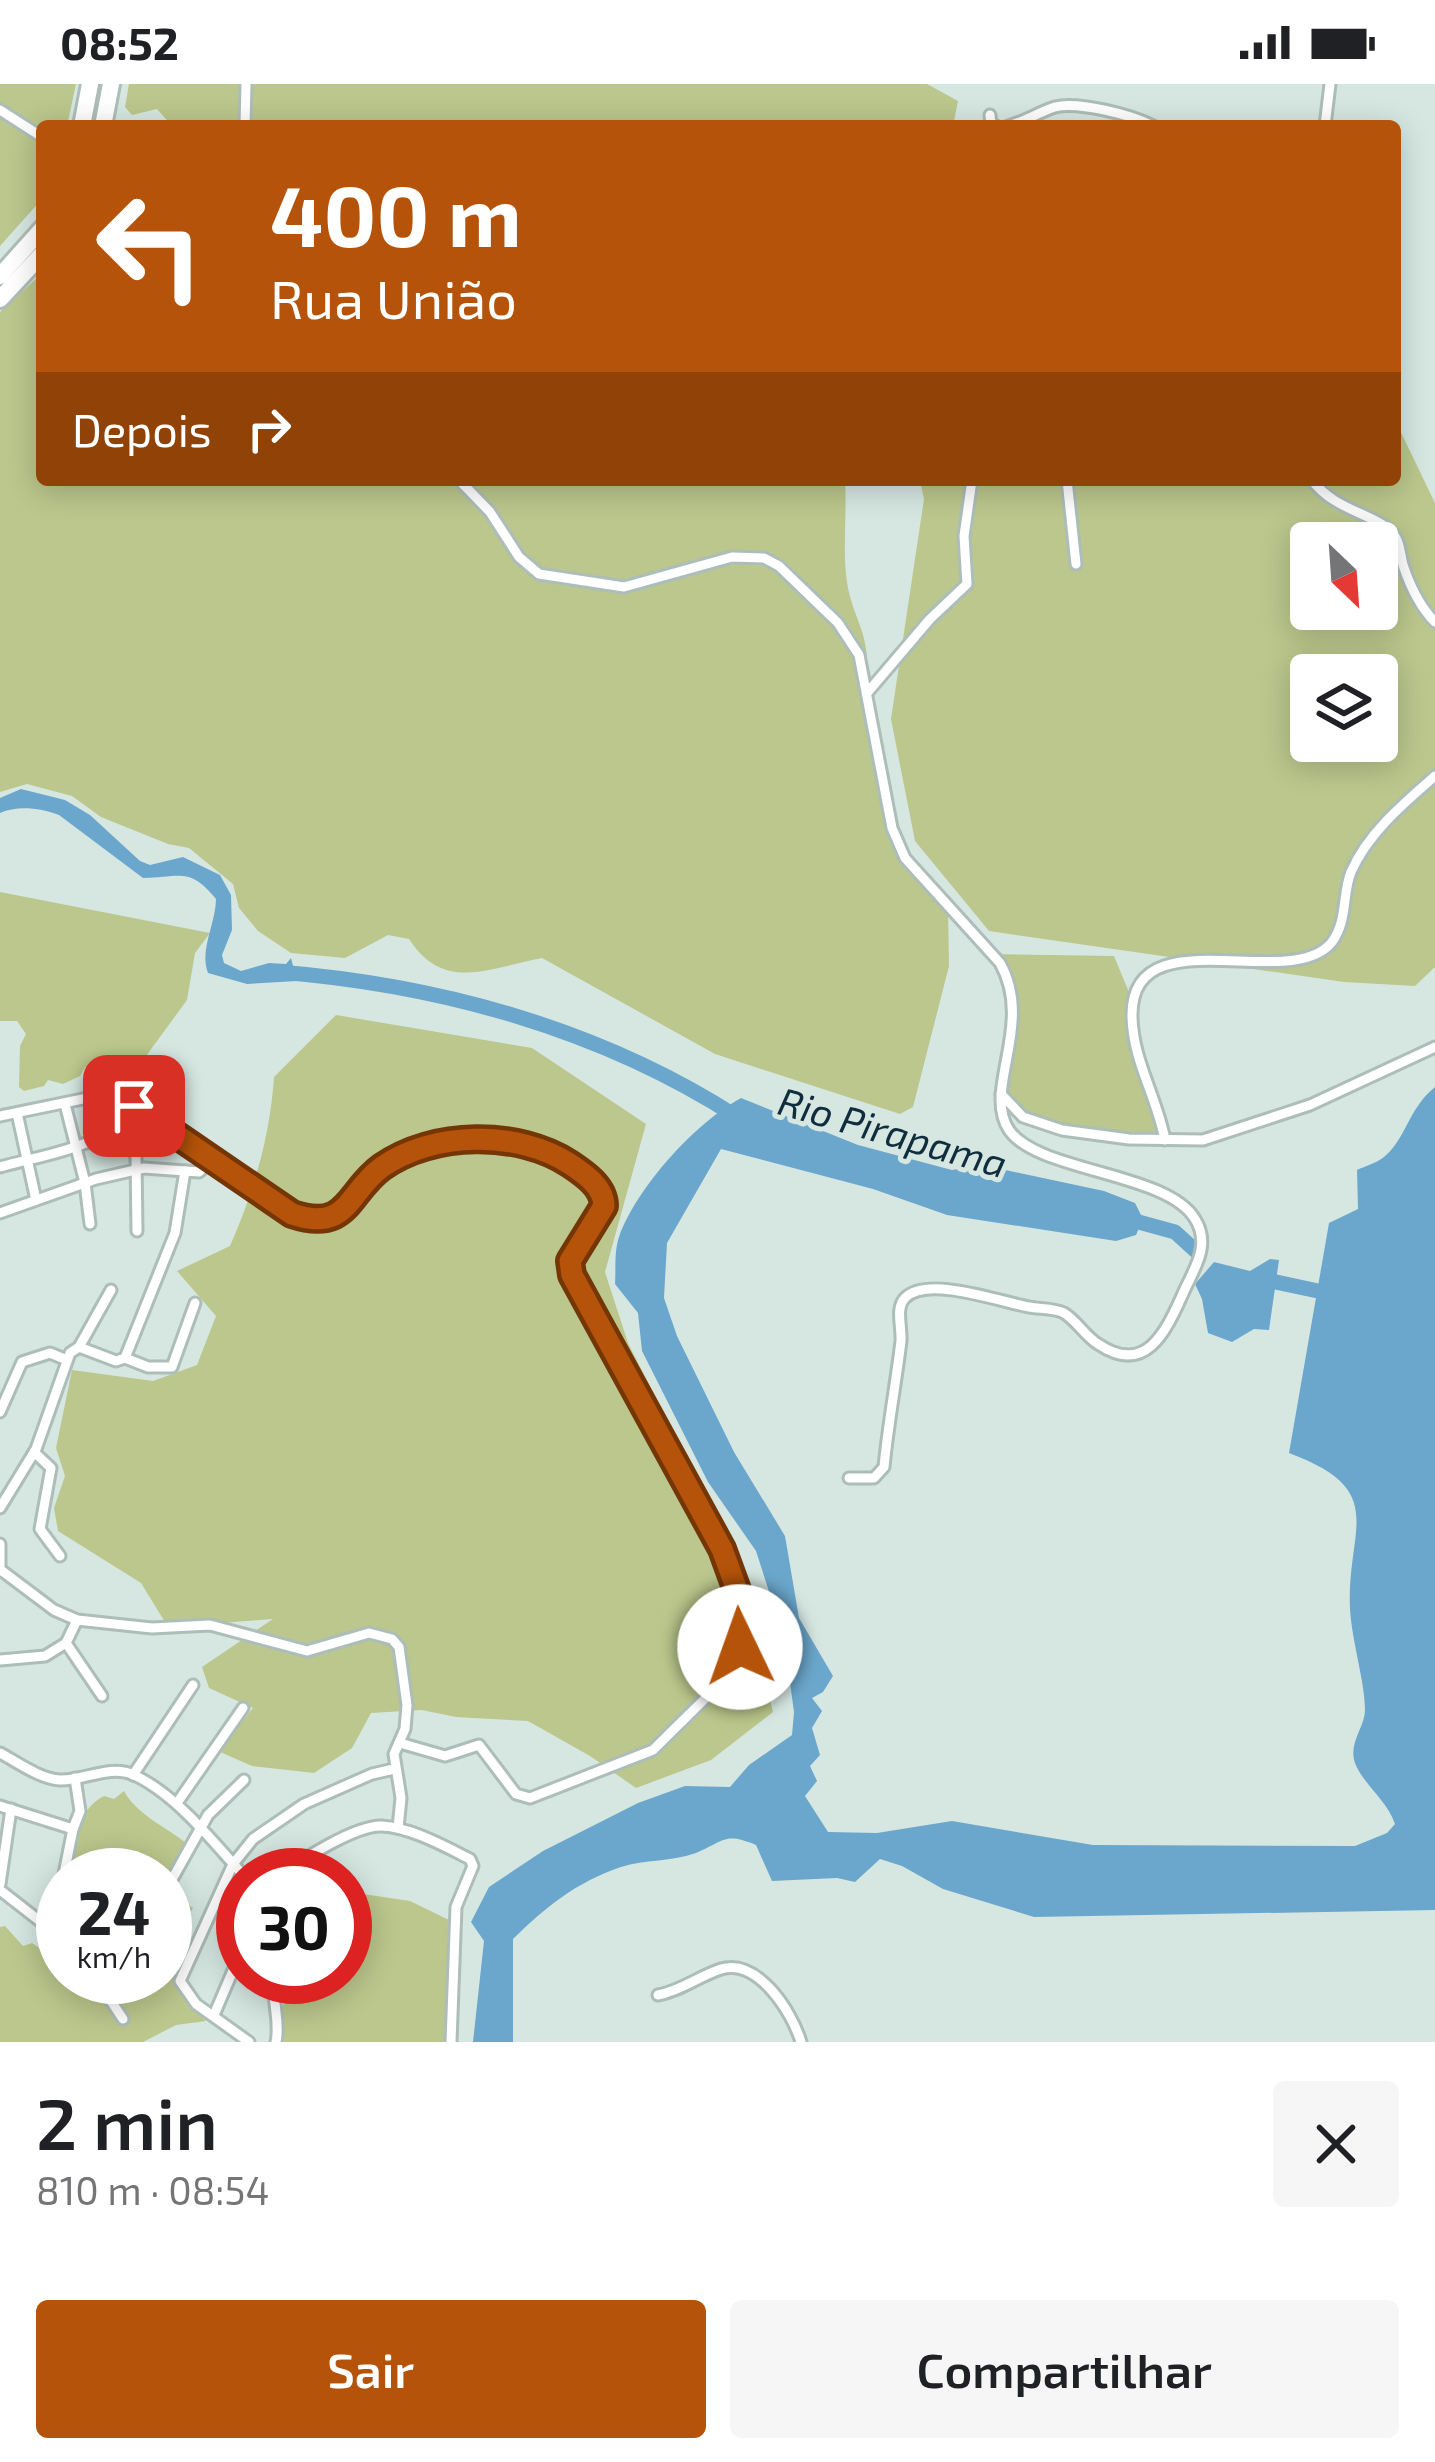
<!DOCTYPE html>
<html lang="pt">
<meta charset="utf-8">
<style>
body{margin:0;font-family:"Exo 2",sans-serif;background:#f6f6f6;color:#202124;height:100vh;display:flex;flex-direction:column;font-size:45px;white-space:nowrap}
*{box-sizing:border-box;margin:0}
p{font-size:39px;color:#757577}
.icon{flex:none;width:66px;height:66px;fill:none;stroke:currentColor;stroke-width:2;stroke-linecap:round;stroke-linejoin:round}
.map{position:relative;height:1958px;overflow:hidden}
.details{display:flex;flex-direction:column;background:#fff;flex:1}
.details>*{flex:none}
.hud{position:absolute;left:36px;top:36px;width:1365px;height:366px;border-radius:12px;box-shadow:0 6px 30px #0003;background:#b45309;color:#fff;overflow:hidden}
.needle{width:78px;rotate:155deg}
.fabs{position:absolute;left:1290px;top:438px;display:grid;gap:24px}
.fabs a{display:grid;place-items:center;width:108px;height:108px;border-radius:12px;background:#fff;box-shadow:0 6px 30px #0003;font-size:60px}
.speed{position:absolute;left:36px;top:1764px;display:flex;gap:24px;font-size:60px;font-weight:700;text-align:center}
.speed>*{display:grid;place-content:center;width:156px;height:156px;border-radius:50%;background:#fff;box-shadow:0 6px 30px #0003;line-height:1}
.speed small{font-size:30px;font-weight:400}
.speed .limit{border:18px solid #d22;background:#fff;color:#111}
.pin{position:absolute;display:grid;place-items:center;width:102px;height:102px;color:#fff;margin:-51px;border-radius:24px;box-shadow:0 6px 18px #0006}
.me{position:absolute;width:132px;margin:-66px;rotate:357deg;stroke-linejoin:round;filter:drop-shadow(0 0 9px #0008)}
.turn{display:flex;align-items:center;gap:42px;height:252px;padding:0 36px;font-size:54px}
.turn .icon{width:156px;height:156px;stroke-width:2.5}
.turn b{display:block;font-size:84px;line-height:102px}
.then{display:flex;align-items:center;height:114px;padding:0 36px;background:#0003;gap:24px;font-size:45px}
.round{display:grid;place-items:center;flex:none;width:126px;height:126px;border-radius:12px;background:#f6f6f6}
.headline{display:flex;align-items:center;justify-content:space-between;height:204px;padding:0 36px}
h1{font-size:72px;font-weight:600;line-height:90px}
.button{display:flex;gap:24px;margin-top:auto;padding:24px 36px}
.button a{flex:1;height:138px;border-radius:12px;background:#b45309;color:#fff;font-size:48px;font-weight:600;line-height:138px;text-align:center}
.button a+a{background:#f6f6f6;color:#202124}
.status{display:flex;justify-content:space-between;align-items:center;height:84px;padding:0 60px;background:#fff;direction:ltr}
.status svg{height:33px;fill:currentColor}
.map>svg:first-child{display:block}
.green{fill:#bbc78c;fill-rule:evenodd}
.water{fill:#6ba7cc}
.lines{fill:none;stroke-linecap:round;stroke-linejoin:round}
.river{stroke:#6ba7cc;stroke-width:15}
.street-casing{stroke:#adbdb9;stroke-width:15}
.highway-casing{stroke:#adbdb9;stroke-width:22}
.street{stroke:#fff;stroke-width:9}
.highway{stroke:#fff;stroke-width:16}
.route-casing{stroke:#753606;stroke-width:30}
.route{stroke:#b45309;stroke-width:21}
.labels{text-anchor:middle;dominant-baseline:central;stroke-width:10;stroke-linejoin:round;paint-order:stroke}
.water-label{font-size:39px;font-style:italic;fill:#102d3d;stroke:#d6e7e2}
</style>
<div class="status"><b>08:52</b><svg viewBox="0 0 49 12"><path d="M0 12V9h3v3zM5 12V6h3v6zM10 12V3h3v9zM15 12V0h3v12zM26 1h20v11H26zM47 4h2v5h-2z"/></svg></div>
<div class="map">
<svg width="1435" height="1958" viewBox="0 0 1435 1958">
<rect width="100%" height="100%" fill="#d6e7e2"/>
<g class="green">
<path d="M0 0H76L67 42H42V115L0 162Z"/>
<path d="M129 0H927L958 17 953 42H172L157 25 132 31 125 23Z"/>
<path d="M42 189V396H845C847 427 843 459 846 490 850 535 874 549 865 599L896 759 948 824 949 882 913 1023 900 1030 715 970 542 874C489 884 444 909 409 855L388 851 345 874 291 869 258 847 239 824 233 800 189 764 168 760 101 733 72 712 27 700 0 708V228Z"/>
<path d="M1395 336 1435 419V883L1415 902 1344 898 989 847 915 757 891 635 924 415 920 396H1395ZM1311 459H1377V525H1311ZM1311 591H1377V657H1311Z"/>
<path d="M0 808 210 849 195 869 187 916 138 983H85L80 992 63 1000 48 996 44 1002 24 1007 19 1003 20 962 26 950 17 937H0Z"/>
<path d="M992 870 1114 872 1133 918 1131 929 1164 1054C1107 1049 1052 1046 1000 1020L1014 915Z"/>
<path d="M336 931 532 964 646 1040 605 1188 628 1259 735 1470 773 1628 711 1676 636 1704 590 1672 528 1637 456 1633 422 1626 371 1629 352 1664 314 1689 252 1682 218 1667 253 1624 209 1604 202 1583 273 1535 168 1543 141 1499 58 1447 54 1424 65 1392 56 1364 72 1286 153 1297 197 1281 216 1232 177 1187 230 1162C254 1107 270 1053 274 993Z"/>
<path d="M124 1707C136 1730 166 1743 186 1759L166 1798 170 1810 193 1824 166 1874 184 1879 177 1896 185 1915 206 1937 176 1941 143 1958H0V1843L5 1842 23 1862 32 1859 58 1877 51 1889 63 1888V1893H165V1791H83L82 1786 70 1779C75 1753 79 1725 104 1712L114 1715Z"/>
<path d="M363 1810 410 1817 449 1836 447 1958H283V1921L300 1893H345V1833Z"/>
</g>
<g class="water">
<path d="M21 705 65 716 90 731 140 777 150 781 183 773 220 791 231 811 232 846 222 871 224 879 241 887 269 879 286 880 291 874 297 897 247 900 208 889C199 866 216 839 216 815 189 782 180 794 143 794L59 731C40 724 18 721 0 729V714Z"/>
<path d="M1435 1003V1826L1034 1833 943 1805 902 1782 880 1775 855 1798 837 1794 772 1797 756 1761C724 1748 725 1757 696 1769 672 1778 645 1775 621 1783 575 1799 547 1822 513 1855V1958H473L484 1857 471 1838 489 1803 543 1767 638 1719 685 1702 730 1703 749 1681 792 1651 794 1628 789 1591 779 1561 775 1526 756 1467 708 1398 642 1267 638 1229 615 1200C616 1186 614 1167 619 1153 637 1103 695 1039 741 1014L858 1061 952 1086 982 1081 1104 1107 1135 1119 1143 1135 1136 1151 1116 1157 947 1131 873 1105 721 1065 667 1159 664 1214 677 1252 734 1368 785 1452 799 1534 833 1592 823 1608 812 1614 822 1627 812 1644 820 1671 810 1682 817 1697 805 1712 828 1748 877 1749 952 1737 1093 1761 1355 1762 1387 1749 1395 1740C1387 1716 1362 1699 1355 1679 1348 1659 1365 1643 1365 1626 1365 1598 1352 1558 1350 1525 1346 1444 1391 1407 1289 1369L1329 1139 1358 1125 1357 1086C1365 1082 1377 1079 1384 1073 1406 1055 1408 1025 1435 1003Z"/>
<path d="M1270 1175 1279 1176 1269 1246 1254 1245 1232 1258 1208 1249 1202 1215 1195 1200 1214 1178 1250 1187Z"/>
</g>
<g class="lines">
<g class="river">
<path d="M279 888C440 901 600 945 737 1033"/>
<path d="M1124 1134 1175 1148 1198 1169"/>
<path d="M1262 1195 1332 1210"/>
</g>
<g class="street-casing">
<g id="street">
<path d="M0 26 42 53"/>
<path d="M990 31 991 40 996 42"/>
<path d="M245 42 246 0"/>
<path d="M1008 42C1024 38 1039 28 1055 23 1078 17 1132 31 1153 42"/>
<path d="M1325 42 1330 0"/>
<path d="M459 396 490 428 519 473 539 490 624 503 732 473 764 474 779 482 838 539 859 571 892 744 905 774 1000 879C1035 941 982 1006 1009 1046 1037 1088 1167 1088 1195 1135 1210 1159 1197 1180 1186 1203 1169 1239 1150 1295 1098 1260 1085 1252 1077 1237 1064 1229 1055 1224 1039 1225 1029 1223 1001 1218 927 1191 905 1214 895 1224 902 1243 901 1257 896 1299 888 1341 884 1383L874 1394H849"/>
<path d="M1067 396 1076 480"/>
<path d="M1312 396C1336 429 1382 430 1396 454 1400 461 1401 473 1403 481 1410 502 1419 522 1435 538"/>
<path d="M867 609 930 535 967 500 964 452 972 396"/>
<path d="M1001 1010 1023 1033 1062 1046 1129 1055 1203 1056 1310 1021 1435 963"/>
<path d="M65 1020 85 1099 90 1140"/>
<path d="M17 1029 36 1116"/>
<path d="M0 1032 102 1011 118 1012 292 1130C347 1149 347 1109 381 1084 432 1047 515 1047 568 1078 580 1086 604 1102 605 1118 606 1147 565 1160 571 1191L726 1474 740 1530 739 1572 733 1587 653 1666 530 1714 516 1710 479 1661 445 1672 400 1659"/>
<path d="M122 1040 136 1073 137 1147"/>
<path d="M1165 1056C1157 1013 1133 977 1132 933 1130 830 1291 910 1332 858 1348 836 1342 810 1351 788 1368 749 1404 719 1435 692"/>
<path d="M0 1083C46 1070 107 1064 134 1022"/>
<path d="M0 1129 96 1095 144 1084 199 1088 213 1075"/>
<path d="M79 1263 116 1277 125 1274 175 1149 185 1087"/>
<path d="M125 1274 148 1283H172L195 1219"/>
<path d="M0 1328 22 1278 50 1269 67 1276"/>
<path d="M34 1368 51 1384 40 1445 60 1472"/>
<path d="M0 1424 36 1365 70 1269 79 1263 111 1206"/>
<path d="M0 1460V1487"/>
<path d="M1 1486 54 1526 77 1536 152 1544 210 1541 307 1567 369 1549 392 1555 399 1563 407 1621 405 1645 394 1670 401 1714 398 1744"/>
<path d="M77 1536 66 1559 102 1612"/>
<path d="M0 1576 45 1572 66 1559"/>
<path d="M0 1669C17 1678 40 1695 60 1696 84 1697 109 1680 134 1691 175 1710 213 1757 243 1791"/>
<path d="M133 1691 193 1601"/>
<path d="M177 1719 243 1624"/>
<path d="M0 1722 73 1745"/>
<path d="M282 1791C302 1775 356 1741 382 1742 410 1743 446 1763 470 1775L473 1782 456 1823 451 1958"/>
<path d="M170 1799 208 1731 244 1696"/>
<path d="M0 1800 11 1725"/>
<path d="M0 1806 63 1855"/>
<path d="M53 1845 73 1745 80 1727 75 1694"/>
<path d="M95 1893 123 1935"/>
<path d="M658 1911C681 1907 699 1892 721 1885 758 1874 792 1928 801 1958"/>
<path d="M214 1931 243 1863"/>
<path d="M249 1958 196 1920 180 1897 233 1780 253 1755 304 1720 372 1690 394 1685"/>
<path d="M276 1958C281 1935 270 1915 276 1893"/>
</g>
</g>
<g class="highway-casing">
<g id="highway">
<path d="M82 42 90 0"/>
<path d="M103 42 111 0"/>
<path d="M0 192 42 145"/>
<path d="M0 215 42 170"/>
</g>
</g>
<use href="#street" class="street"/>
<use href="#highway" class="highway"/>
</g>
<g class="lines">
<g class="route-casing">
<path id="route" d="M134 1022 292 1130C349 1149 347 1108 382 1083 433 1047 518 1046 570 1080 585 1090 604 1103 604 1122L570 1177 572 1191 722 1465 737 1506 740 1563"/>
</g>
<use href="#route" class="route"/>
</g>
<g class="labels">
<g class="water-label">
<text transform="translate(893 1047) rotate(16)">Rio Pirapama</text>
</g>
</g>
</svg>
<div class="fabs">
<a><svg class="needle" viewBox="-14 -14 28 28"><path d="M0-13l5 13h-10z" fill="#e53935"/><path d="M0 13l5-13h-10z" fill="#757577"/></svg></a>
<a><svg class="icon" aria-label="layers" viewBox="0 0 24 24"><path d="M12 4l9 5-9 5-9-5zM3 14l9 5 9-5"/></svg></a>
</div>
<div class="speed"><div>24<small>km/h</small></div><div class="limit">30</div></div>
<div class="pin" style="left:134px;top:1022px;background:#d93025"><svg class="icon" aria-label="arrive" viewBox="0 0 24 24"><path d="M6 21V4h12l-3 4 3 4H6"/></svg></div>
<svg class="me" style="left:740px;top:1563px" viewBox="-20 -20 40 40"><circle r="19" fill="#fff"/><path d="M0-13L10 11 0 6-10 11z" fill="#b45309"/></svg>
<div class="hud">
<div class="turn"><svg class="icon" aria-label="left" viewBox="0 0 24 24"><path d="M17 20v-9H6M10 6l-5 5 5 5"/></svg><div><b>400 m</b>Rua União</div></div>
<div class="then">Depois<svg class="icon" aria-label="right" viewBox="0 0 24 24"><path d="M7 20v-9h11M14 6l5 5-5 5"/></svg></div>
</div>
</div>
<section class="details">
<div class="headline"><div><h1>2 min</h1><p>810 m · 08:54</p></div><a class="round"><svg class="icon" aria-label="close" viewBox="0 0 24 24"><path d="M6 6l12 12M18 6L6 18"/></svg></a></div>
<div class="button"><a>Sair</a><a>Compartilhar</a></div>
</section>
